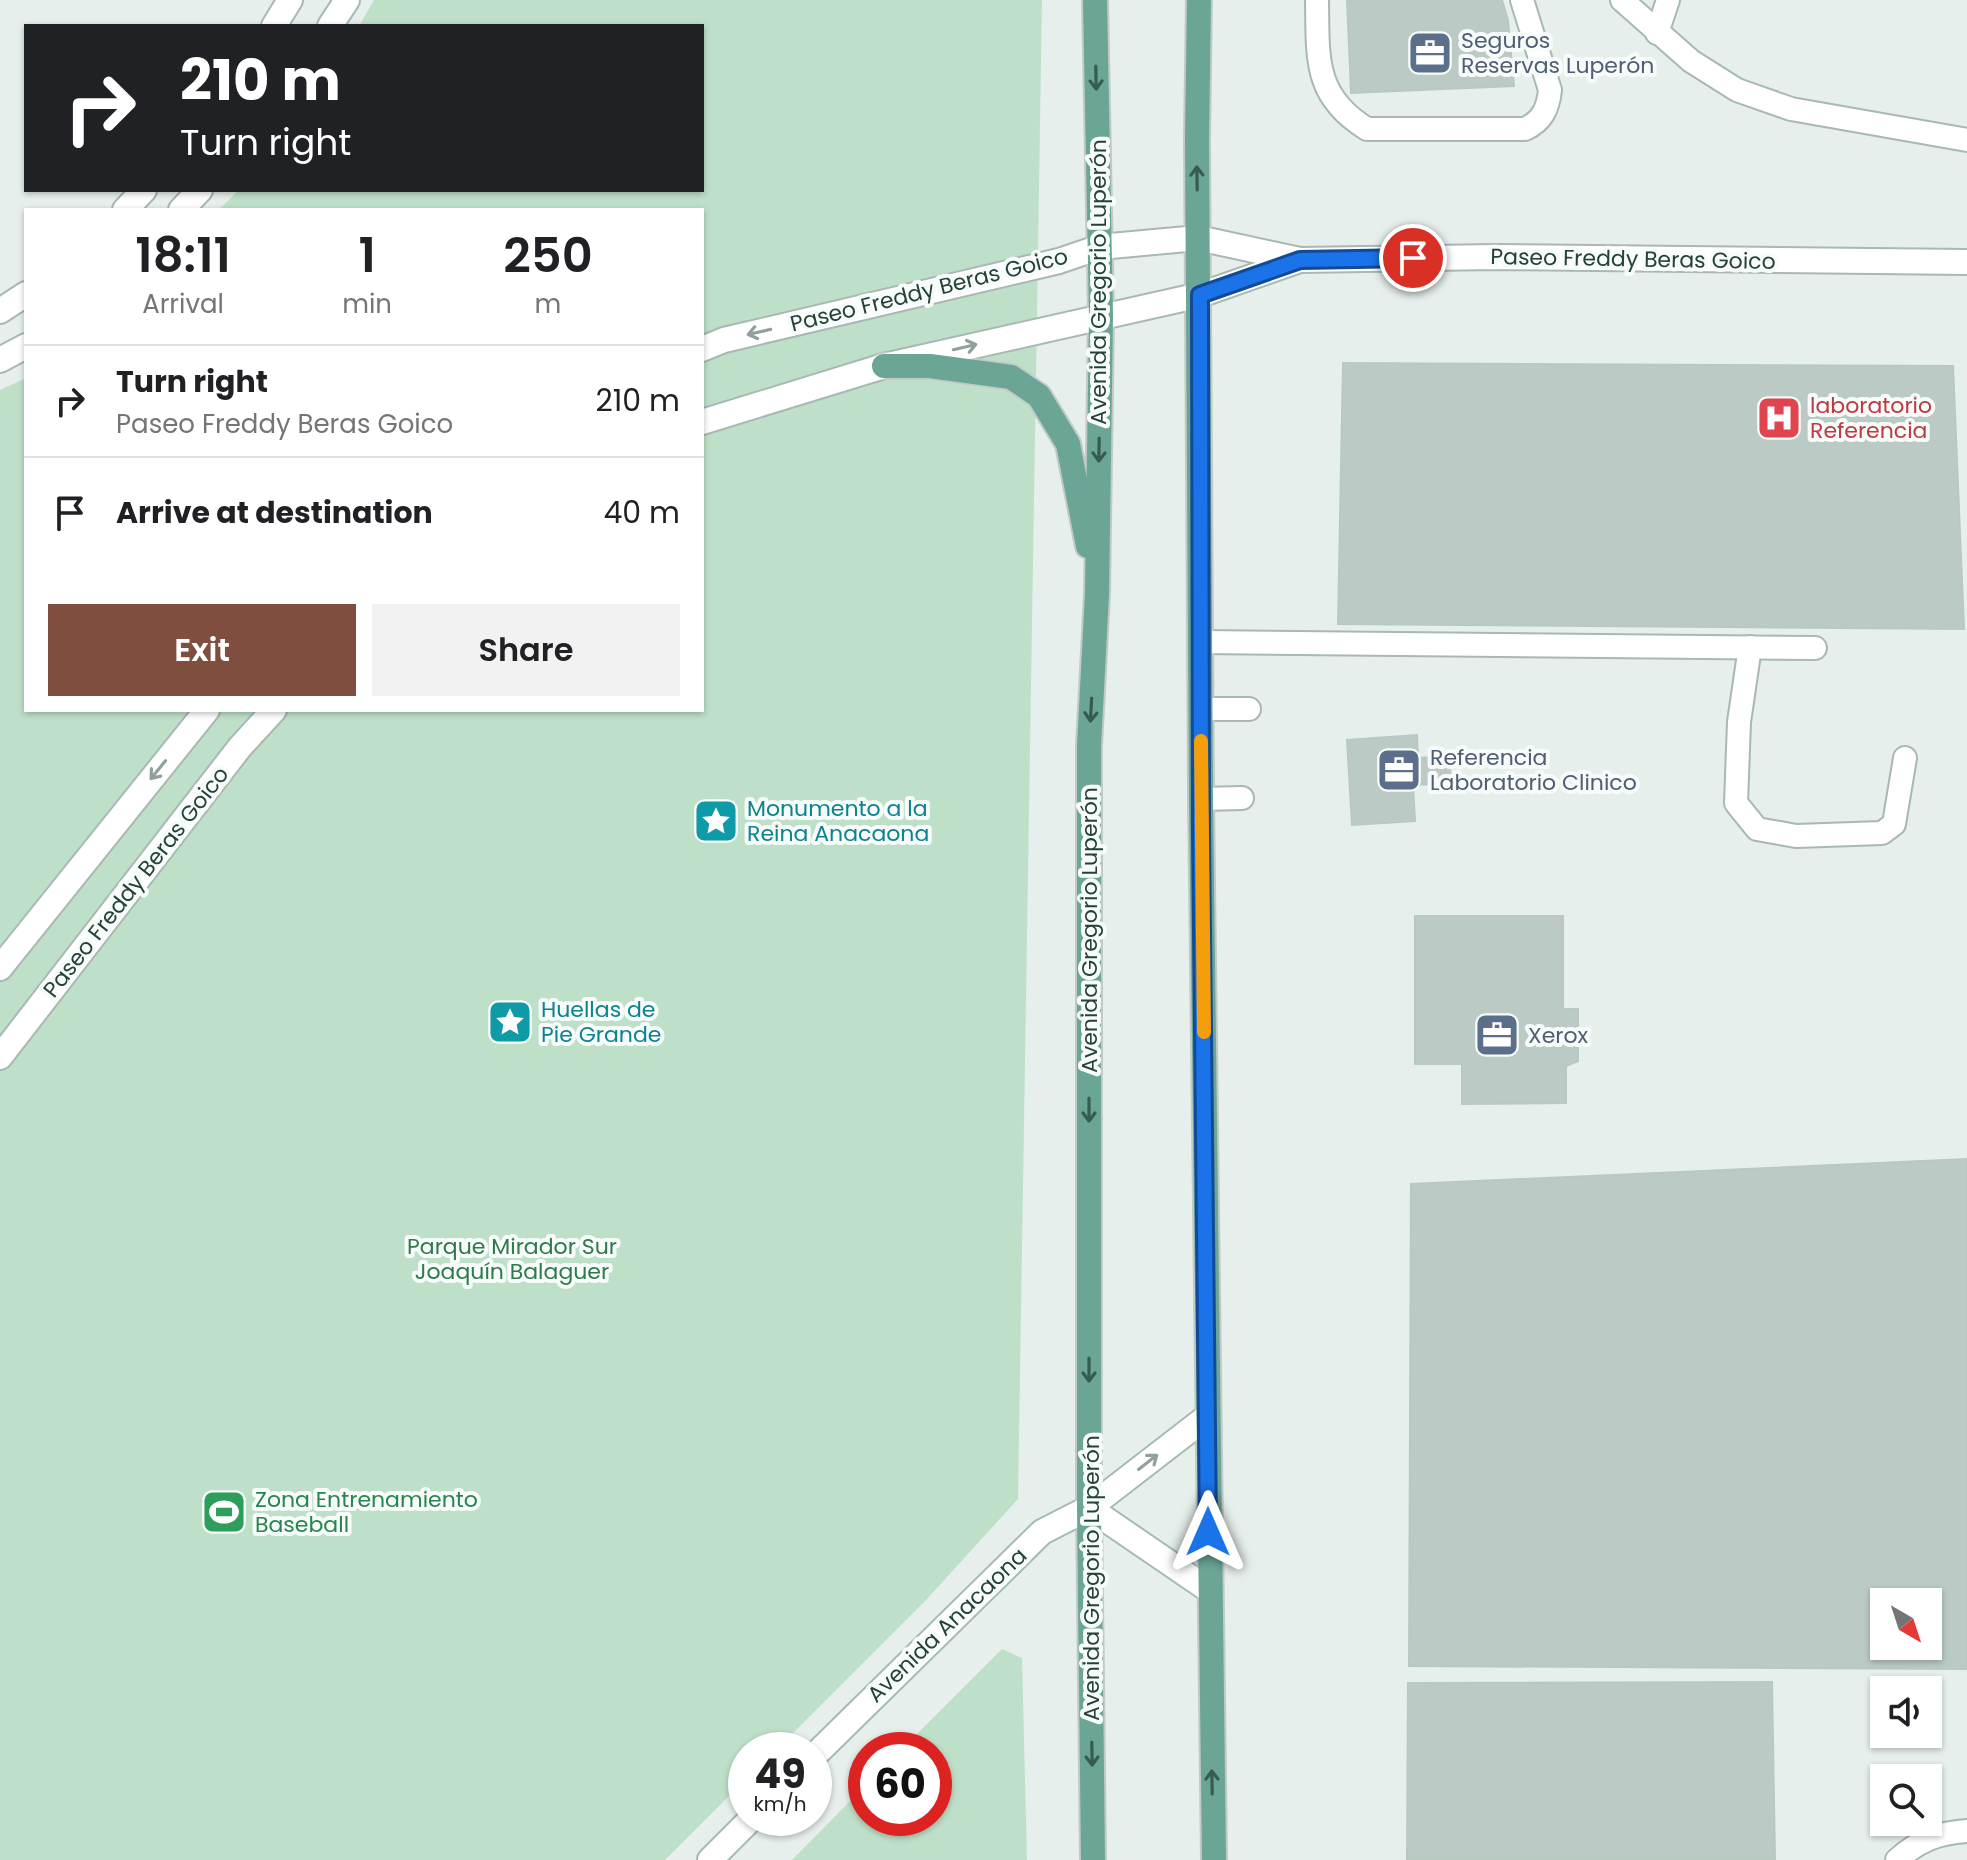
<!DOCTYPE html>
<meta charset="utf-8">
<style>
body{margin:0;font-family:Poppins,sans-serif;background:#f2f2f2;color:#202124;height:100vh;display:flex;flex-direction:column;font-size:30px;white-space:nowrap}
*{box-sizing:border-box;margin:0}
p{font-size:26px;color:#757577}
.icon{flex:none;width:44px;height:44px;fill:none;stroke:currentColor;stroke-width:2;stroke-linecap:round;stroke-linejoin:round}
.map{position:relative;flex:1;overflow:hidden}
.drawer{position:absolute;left:24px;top:208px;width:680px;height:504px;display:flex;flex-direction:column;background:#fff;border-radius:0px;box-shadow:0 2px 6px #0004}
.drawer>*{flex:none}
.banner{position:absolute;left:24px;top:24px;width:680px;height:168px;border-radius:0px;box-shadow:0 2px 6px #0004;background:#202124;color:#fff;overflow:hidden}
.needle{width:52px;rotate:141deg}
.controls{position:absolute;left:1870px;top:1588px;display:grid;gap:16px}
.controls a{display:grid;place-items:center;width:72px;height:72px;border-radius:0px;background:#fff;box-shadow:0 2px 6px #0004;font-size:40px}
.speed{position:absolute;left:728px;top:1732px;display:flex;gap:16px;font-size:40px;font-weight:700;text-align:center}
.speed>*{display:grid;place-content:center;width:104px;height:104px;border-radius:50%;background:#fff;box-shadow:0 2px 6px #0004;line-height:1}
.speed small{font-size:20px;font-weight:400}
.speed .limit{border:12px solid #d22;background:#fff;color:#111}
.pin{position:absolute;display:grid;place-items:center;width:68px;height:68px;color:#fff;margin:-34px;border:4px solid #fff;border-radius:50%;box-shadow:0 2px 8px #0007}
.me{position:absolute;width:88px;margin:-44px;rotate:0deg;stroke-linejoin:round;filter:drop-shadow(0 0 6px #0008)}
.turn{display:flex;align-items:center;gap:28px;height:168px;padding:0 24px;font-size:36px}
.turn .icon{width:104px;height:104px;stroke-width:2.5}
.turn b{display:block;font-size:56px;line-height:68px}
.eta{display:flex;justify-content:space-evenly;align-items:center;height:136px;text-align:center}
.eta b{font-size:48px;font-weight:600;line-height:56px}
.primary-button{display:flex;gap:16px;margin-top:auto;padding:16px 24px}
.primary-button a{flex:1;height:92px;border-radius:0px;background:#7f4e3f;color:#fff;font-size:32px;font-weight:600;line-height:92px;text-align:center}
.primary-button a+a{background:#f2f2f2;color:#202124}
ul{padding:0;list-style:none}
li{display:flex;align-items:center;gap:24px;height:112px;padding:0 24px;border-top:2px solid #e0e0e0}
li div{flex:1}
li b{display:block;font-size:30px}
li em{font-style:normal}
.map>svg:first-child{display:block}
.green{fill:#bfe0c8}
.building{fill:#bbcac4;stroke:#b8c9c2;stroke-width:2;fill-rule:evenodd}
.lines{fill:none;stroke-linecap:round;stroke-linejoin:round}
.service-casing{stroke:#a8b8b2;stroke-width:26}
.tertiary-casing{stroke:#a8b8b2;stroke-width:28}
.secondary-casing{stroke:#a4bbb3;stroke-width:28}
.primary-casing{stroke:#c2cac8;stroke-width:28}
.service{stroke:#fff;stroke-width:22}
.tertiary{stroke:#fff;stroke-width:24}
.secondary{stroke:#fff;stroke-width:24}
.primary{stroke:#6aa596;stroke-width:24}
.oneway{stroke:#365b51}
.oneway2{stroke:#92a09c}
.route-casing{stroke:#114b97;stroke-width:20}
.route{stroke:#1a73e8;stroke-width:14}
.slow{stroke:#f59e0b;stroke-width:14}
.labels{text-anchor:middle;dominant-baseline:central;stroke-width:8;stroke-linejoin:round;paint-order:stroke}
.service-label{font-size:22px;fill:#4e5e75;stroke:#f7fbf9;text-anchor:start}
.street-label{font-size:22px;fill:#24423a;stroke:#f7fbf9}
.health-label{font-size:22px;fill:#be3a42;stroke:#f7fbf9;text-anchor:start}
.culture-label{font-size:22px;fill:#0d838f;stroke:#f7fbf9;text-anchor:start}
.park-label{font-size:22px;fill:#2d7a4b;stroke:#f7fbf9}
.leisure-label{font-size:22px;fill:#27864d;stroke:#f7fbf9;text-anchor:start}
</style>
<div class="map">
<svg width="1967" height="1860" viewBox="0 0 1967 1860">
<rect width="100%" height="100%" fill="#e6efeb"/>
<g class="green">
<path d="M374 0H1042L1018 1499 927 1599 776 1750H746V1779L665 1860H0V390L26 378V710H702V210H218L239 190H702V26H359Z"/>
<path d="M1002 1649 1022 1658 1027 1860H792L866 1785V1818H934V1750H901Z"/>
</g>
<g class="building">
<path d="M1347 0H1502L1508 20 1514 86 1351 93Z"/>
<path d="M1343 363 1953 366 1964 629 1338 624Z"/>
<path d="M1417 735 1418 758 1449 756 1451 783 1413 785 1415 821 1352 825 1347 740Z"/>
<path d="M1415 916H1563V1009H1578V1061L1566 1066V1103L1462 1104V1064H1415Z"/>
<path d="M1967 1159V1669L1409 1666 1411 1184ZM1884 1602H1928V1646H1884Z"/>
<path d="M1772 1682 1775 1860H1407L1408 1683Z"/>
</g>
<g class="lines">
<g class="service-casing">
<g id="service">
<path d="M1317 0C1318 57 1313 96 1367 129H1525C1542 121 1548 109 1550 90L1522 0"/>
<path d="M1622 0 1691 61 1737 90 1791 109 1967 140"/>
<path d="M1657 33 1668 0"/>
<path d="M1200 642 1815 648"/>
<path d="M1750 647 1739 722 1736 803 1757 829 1796 836 1882 833 1894 824 1905 758"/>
<path d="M1201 709H1249"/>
<path d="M1201 799 1242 798"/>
<path d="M1897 1860C1919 1840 1938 1833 1967 1831"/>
</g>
</g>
<g class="tertiary-casing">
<g id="tertiary">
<path d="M274 26 290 0"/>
<path d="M330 26 347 0"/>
<path d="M125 210 144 190"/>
<path d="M181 210 200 190"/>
<path d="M0 311 26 294"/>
<path d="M702 349 724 340 1059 261 1100 247 1198 238 1300 260 1496 257 1967 262"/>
<path d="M0 360 26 346"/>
<path d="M702 422 884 366 1200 295 1297 261"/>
<path d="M0 968 207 710"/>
<path d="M0 1057 240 747 274 710"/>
</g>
</g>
<g class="secondary-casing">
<g id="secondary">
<path d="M1089 1508 1209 1590"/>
<path d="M814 1756 1042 1532 1089 1508 1208 1416"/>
<path d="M710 1860 752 1818"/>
</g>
</g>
<g class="primary-casing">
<g id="primary">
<path d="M1199 0 1197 138 1201 799 1214 1860"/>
<path d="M884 366H930L1011 377 1039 396 1068 444 1088 546"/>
<path d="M1093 1860 1089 1508V746L1097 594 1101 316 1095 0"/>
</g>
</g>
<use href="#service" class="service"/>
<use href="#tertiary" class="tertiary"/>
<use href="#secondary" class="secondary"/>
<use href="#primary" class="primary"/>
</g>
<defs><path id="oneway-shaft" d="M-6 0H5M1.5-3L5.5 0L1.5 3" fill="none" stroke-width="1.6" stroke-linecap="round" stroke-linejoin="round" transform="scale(2)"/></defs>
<g class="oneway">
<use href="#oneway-shaft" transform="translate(1096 78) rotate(89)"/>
<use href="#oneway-shaft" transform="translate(1197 178) rotate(-91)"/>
<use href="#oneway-shaft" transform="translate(1099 450) rotate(91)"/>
<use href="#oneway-shaft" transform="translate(1091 710) rotate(93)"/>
<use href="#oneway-shaft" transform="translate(1089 1110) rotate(90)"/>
<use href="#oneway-shaft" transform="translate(1089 1370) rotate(90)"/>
<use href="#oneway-shaft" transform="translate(1092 1754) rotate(89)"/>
<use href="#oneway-shaft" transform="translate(1212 1782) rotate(-91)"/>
</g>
<g class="oneway2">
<use href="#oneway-shaft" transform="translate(759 332) rotate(167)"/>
<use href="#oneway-shaft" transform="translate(965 347) rotate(-13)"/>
<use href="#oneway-shaft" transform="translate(158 770) rotate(129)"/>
<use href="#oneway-shaft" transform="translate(1148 1462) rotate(-38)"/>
</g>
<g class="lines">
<g class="route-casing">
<path id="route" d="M1208 1532 1201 830 1200 295 1300 260 1413 258"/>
</g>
<use href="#route" class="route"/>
<path class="slow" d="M1201 741 1204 1032"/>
</g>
<defs>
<g id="office-square" transform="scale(2.3)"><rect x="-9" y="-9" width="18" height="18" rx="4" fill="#5c6f8a" stroke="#f7fbf9"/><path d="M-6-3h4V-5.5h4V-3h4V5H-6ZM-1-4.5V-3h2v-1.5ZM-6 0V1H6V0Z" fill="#fff"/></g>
<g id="hospital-square" transform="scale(2.3)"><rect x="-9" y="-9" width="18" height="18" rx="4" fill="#e0444e" stroke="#f7fbf9"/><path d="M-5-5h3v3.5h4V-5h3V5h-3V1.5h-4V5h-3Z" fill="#fff"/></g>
<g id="sight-square" transform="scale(2.3)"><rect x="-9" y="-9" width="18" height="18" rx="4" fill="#0f9aa8" stroke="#f7fbf9"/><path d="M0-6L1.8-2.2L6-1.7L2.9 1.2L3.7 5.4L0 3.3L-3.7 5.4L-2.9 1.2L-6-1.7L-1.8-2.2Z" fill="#fff"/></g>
<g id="stadium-square" transform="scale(2.3)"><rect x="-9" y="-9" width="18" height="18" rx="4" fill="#2e9e5b" stroke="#f7fbf9"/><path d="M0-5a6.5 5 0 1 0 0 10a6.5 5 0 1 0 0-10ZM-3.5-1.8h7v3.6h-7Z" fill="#fff"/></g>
</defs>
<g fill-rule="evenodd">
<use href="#office-square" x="1430" y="53"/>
<use href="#hospital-square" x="1779" y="418"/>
<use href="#office-square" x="1399" y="770"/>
<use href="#sight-square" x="716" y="821"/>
<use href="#sight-square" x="510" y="1022"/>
<use href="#office-square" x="1497" y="1035"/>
<use href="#stadium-square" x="224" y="1512"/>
</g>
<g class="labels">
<g class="service-label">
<text x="1461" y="40">Seguros<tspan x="1461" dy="25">Reservas Luperón</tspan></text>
<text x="1430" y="757">Referencia<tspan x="1430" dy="25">Laboratorio Clinico</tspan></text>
<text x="1528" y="1035">Xerox</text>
</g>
<g class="street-label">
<text transform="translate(1633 259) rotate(1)">Paseo Freddy Beras Goico</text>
<text transform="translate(1098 282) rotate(-90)">Avenida Gregorio Luperón</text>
<text transform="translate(929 290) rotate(-14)">Paseo Freddy Beras Goico</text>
<text transform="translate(136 882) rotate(-52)">Paseo Freddy Beras Goico</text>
<text transform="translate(1089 930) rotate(-90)">Avenida Gregorio Luperón</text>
<text transform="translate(1091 1578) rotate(-90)">Avenida Gregorio Luperón</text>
<text transform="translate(947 1625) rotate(-44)">Avenida Anacaona</text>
</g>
<g class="health-label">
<text x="1810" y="405">laboratorio<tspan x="1810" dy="25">Referencia</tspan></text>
</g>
<g class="culture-label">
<text x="747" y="808">Monumento a la<tspan x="747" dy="25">Reina Anacaona</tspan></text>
<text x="541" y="1009">Huellas de<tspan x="541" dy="25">Pie Grande</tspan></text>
</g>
<g class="park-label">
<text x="512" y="1246">Parque Mirador Sur<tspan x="512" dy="25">Joaquín Balaguer</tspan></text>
</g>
<g class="leisure-label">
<text x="255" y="1499">Zona Entrenamiento<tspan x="255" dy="25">Baseball</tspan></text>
</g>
</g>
</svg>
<div class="controls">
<a><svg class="needle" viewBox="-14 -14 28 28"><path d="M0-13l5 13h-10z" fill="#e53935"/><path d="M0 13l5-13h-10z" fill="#757577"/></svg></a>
<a><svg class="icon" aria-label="sound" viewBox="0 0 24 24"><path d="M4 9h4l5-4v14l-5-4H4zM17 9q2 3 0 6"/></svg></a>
<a><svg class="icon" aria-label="search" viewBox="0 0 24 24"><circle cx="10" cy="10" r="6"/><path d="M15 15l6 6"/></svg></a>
</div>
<div class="speed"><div>49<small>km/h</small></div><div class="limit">60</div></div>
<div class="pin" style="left:1413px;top:258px;background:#d93025"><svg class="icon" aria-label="arrive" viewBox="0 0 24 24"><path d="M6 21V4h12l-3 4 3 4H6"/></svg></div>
<svg class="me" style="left:1208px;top:1532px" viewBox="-20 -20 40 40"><path d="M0-17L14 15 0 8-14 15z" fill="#1a73e8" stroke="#fff" stroke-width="4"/></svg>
<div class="banner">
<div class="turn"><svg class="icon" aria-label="right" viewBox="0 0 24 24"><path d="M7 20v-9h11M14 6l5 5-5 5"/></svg><div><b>210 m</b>Turn right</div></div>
</div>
<section class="drawer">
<div class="eta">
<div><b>18:11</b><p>Arrival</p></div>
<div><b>1</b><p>min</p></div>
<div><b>250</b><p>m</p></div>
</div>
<ul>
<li><svg class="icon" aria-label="right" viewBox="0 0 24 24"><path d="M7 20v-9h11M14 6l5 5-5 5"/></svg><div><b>Turn right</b><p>Paseo Freddy Beras Goico</p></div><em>210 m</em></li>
<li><svg class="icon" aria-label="arrive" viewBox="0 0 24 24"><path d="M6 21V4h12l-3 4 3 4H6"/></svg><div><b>Arrive at destination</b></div><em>40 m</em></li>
</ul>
<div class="primary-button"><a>Exit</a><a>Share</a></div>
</section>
</div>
